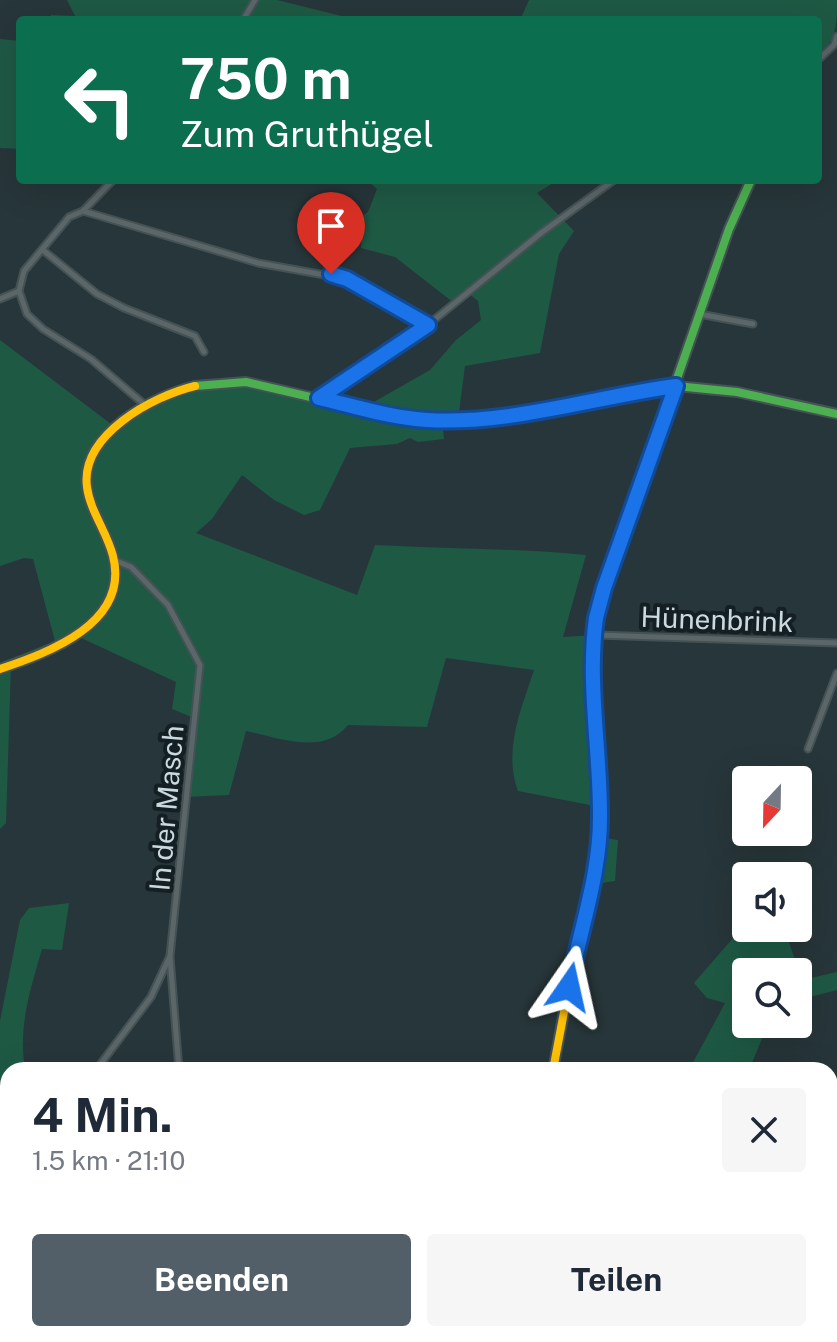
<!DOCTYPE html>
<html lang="de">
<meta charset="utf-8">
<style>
body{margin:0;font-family:"Public Sans",sans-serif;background:#f6f6f7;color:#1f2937;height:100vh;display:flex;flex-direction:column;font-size:30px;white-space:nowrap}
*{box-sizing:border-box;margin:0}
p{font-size:26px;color:#747a83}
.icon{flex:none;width:44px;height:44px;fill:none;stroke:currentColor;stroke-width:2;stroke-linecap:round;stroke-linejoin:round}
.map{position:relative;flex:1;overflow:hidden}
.drawer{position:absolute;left:0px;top:1062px;width:838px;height:280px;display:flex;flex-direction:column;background:#fff;border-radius:24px 24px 0 0;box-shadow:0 8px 32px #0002}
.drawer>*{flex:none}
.hud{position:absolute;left:16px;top:16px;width:806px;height:168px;border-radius:8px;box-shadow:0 8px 32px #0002;background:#0b6e4f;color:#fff;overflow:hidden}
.needle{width:52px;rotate:202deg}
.fabs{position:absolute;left:732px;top:766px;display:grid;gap:16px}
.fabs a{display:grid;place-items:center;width:80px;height:80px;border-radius:8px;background:#fff;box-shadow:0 8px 32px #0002;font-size:40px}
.pin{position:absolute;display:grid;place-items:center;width:68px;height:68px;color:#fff;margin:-82px -34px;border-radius:50% 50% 50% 0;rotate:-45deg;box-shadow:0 0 8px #0007}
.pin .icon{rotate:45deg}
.me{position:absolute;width:88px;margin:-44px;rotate:11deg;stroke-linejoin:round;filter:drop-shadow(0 0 6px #0008)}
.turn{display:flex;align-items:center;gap:28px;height:168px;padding:0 32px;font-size:36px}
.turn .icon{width:104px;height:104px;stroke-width:2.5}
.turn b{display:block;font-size:56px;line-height:68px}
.round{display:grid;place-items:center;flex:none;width:84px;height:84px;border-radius:8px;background:#f6f6f7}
.head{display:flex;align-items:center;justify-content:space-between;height:136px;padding:0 32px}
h1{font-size:48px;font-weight:700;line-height:60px}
.action{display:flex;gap:16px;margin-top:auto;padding:16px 32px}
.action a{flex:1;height:92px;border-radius:8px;background:#525f68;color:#fff;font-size:32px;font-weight:700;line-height:92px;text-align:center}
.action a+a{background:#f6f6f7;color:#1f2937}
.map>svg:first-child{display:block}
.green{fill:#1e5944}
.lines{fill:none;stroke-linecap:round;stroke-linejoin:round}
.street-casing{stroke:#445255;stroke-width:9}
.fast-casing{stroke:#445255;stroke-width:12}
.slow-casing{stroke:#445255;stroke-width:12}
.street{stroke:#5b6669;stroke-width:5}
.fast{stroke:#4caf50;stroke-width:8}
.slow{stroke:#ffc107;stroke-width:8}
.route-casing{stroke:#114b97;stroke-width:20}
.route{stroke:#1a73e8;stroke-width:14}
.labels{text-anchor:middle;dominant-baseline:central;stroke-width:8;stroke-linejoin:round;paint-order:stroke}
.street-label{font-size:28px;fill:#cad9de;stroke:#131f22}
</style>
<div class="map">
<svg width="837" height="1342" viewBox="0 0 837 1342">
<rect width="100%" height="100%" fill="#27363a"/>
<g class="green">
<path d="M67 0H277L358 20H159L76 16 75 20H51V15L75 16Z"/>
<path d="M529 0H837C837 24 837 40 818 55V20H520Z"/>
<path d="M0 39 20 41V149L0 148Z"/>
<path d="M367 180H558L537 193 574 231 559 254 540 353 465 366 458 420 442 421 444 439 418 442 410 438 397 444 350 448 320 510 304 515 274 500 242 475 212 519 196 533 357 595 375 545C445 549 516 548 586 555L563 637 595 635 600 807 518 791C503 751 521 709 534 670L446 658 427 727 348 725C323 756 280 738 246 731L229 795 185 797 194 718 172 709 176 682 77 636 11 665 6 823 0 829V663L55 641 33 559 24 558 0 566V340L115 427 172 392 242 381 370 409 372 403 430 370 456 340 481 320 478 301 467 292 454 303 395 257 361 248 363 215 368 212 377 189Z"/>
<path d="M599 837 618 840 615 881 594 884Z"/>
<path d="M69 903 62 950 42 949C30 991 18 1026 25 1070H8V1122L0 1123V1021L20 920 29 908Z"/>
<path d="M746 923V928H784L802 980 837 972V990L798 1000V972H746V1024H768L749 1070H689L725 1003 707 998 694 983Z"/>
<path d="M837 1132V1206L830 1232V1134Z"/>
<path d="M0 1180H8V1291L0 1290Z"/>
<path d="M830 1302 837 1317V1342H819L818 1334H830Z"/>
<path d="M531 1334H677L679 1342H534Z"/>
</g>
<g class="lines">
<g class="street-casing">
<g id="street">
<path d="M243 20 255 0"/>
<path d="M818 60 834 45 837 36"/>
<path d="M113 180 83 211 69 217 24 271 19 291 27 314 43 329 91 359 145 405"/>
<path d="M83 211 258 263 347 279 428 325"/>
<path d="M44 251 97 294 124 308 195 336 204 352"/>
<path d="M0 299 19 291"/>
<path d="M699 314 753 324"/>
<path d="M319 398 328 389 413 337 541 233 614 180"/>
<path d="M596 635 837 643"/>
<path d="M808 749 837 673"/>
<path d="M170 957 179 1070"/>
<path d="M96 1070 151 997 170 956 200 665 168 605 131 567 114 560"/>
<path d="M392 1334 397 1342"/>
<path d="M19 1342 21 1334"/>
<path d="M473 1342 478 1334"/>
</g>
</g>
<g class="fast-casing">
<g id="fast">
<path d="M195 386 246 382 379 413 437 420 504 416 676 386 737 392 837 414"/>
<path d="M596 734 594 664 599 603 729 229 751 180"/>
</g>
</g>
<g class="slow-casing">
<g id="slow">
<path d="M0 669C50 652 130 623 113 556 107 532 90 511 87 487 80 435 153 396 195 386"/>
<path d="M553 1070 579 933 594 884 599 837 596 734"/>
</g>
</g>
<use href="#street" class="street"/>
<use href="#fast" class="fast"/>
<use href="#slow" class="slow"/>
</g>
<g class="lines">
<g class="route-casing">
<path id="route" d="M331 274 347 279 428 325 319 398C354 406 391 418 427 420 510 425 594 397 676 386L604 588 596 618C587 682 600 749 600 813 601 873 580 929 569 987"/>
</g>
<use href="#route" class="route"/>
</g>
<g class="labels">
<g class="street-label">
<text transform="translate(717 619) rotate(2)">Hünenbrink</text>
<text transform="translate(166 808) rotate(-85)">In der Masch</text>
</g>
</g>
</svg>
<div class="fabs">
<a><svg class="needle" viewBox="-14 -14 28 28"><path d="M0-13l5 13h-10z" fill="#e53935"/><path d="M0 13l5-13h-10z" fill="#747a83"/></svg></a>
<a><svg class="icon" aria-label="sound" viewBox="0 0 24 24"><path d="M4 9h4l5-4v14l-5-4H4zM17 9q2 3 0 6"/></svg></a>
<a><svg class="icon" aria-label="search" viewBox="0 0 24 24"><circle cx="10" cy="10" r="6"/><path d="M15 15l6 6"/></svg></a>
</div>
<div class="pin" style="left:331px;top:274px;background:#d93025"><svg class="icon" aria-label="arrive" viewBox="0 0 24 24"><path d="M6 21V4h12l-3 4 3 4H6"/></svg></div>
<svg class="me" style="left:569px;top:987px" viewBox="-20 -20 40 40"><path d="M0-17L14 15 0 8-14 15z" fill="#1a73e8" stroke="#fff" stroke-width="4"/></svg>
<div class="hud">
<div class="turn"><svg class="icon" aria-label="left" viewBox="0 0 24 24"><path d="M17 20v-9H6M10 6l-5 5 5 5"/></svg><div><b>750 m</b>Zum Gruthügel</div></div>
</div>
<section class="drawer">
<div class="head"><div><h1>4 Min.</h1><p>1.5 km · 21:10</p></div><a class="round"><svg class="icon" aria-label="close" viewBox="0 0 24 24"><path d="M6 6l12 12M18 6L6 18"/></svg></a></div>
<div class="action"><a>Beenden</a><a>Teilen</a></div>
</section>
</div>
